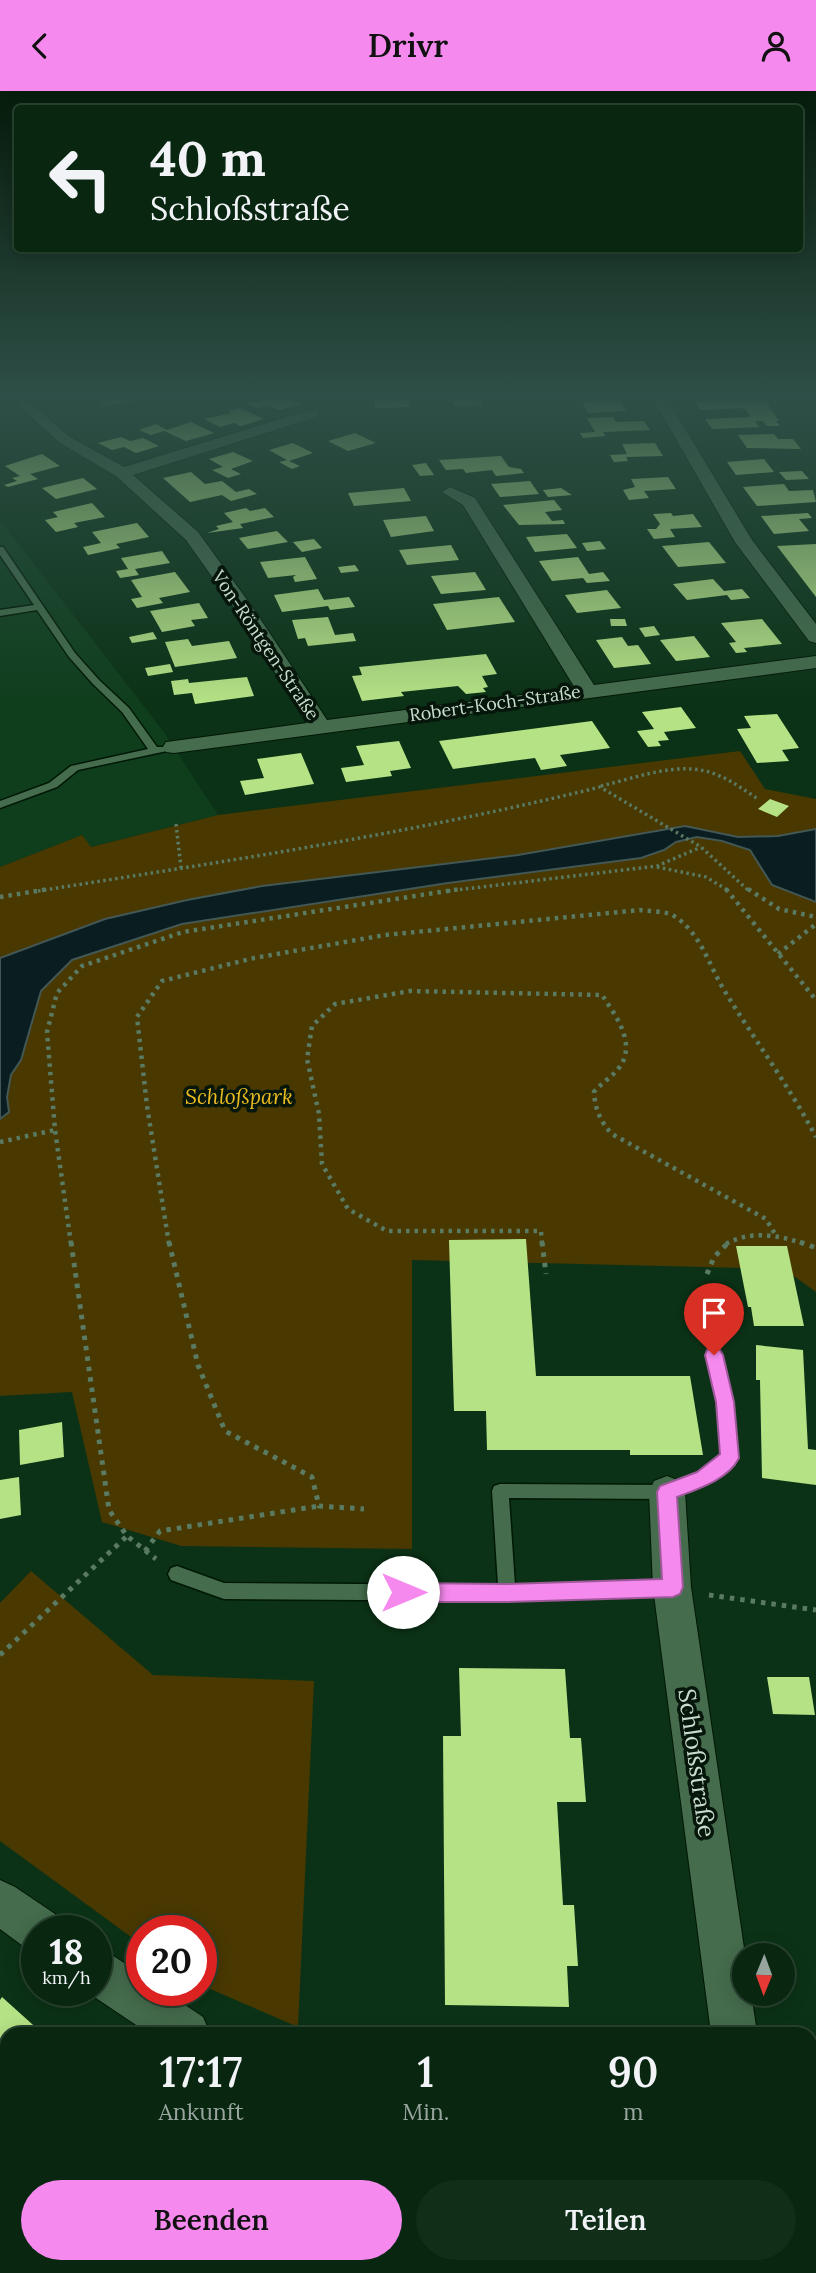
<!DOCTYPE html>
<html lang="de">
<meta charset="utf-8">
<style>
body{margin:0;font-family:Lora,serif;background:#112e19;color:#f1f3f6;height:100vh;display:flex;flex-direction:column;font-size:26px;white-space:nowrap}
*{box-sizing:border-box;margin:0}
p{font-size:23px;color:#98a59f}
.icon{flex:none;width:38px;height:38px;fill:none;stroke:currentColor;stroke-width:2;stroke-linecap:round;stroke-linejoin:round}
.map{position:relative;flex:1;overflow:hidden}
.drawer{position:absolute;left:0px;top:1936px;width:817px;height:247px;display:flex;flex-direction:column;background:#082610;border-radius:21px 21px 0 0;box-shadow:0 4px 18px #0003,0 0 0 2px #294330}
.drawer>*{flex:none}
.banner{position:absolute;left:14px;top:14px;width:789px;height:147px;border-radius:7px;box-shadow:0 4px 18px #0003,0 0 0 2px #294330;background:#082610;color:#f1f3f6;overflow:hidden}
.needle{width:46px;rotate:181deg}
.buttons{position:absolute;left:732px;top:1852px;display:grid;gap:14px}
.buttons a{display:grid;place-items:center;width:63px;height:63px;border-radius:50%;background:#082610;box-shadow:0 4px 18px #0003,0 0 0 2px #294330;font-size:35px}
.speed{position:absolute;left:21px;top:1824px;display:flex;gap:14px;font-size:35px;font-weight:700;text-align:center}
.speed>*{display:grid;place-content:center;width:91px;height:91px;border-radius:50%;background:#082610;box-shadow:0 4px 18px #0003,0 0 0 2px #294330;line-height:1}
.speed small{font-size:18px;font-weight:400}
.speed .limit{border:10px solid #d22;background:#fff;color:#111}
.pin{position:absolute;display:grid;place-items:center;width:60px;height:60px;color:#fff;margin:-72px -30px;border-radius:50% 50% 50% 0;rotate:-45deg;box-shadow:0 0 7px #0007}
.pin .icon{rotate:45deg}
.me{position:absolute;width:77px;margin:-38px;rotate:90deg;stroke-linejoin:round;filter:drop-shadow(0 0 5px #0008)}
.turn{display:flex;align-items:center;gap:24px;height:147px;padding:0 21px;font-size:32px}
.turn .icon{width:91px;height:91px;stroke-width:2.5}
.turn b{display:block;font-size:49px;line-height:60px}
.eta{display:flex;justify-content:space-evenly;align-items:center;height:119px;text-align:center}
.eta b{font-size:42px;font-weight:600;line-height:49px}
.action{display:flex;gap:14px;margin-top:auto;padding:14px 21px}
.action a{flex:1;height:80px;border-radius:42px;background:#f589ee;color:#111;font-size:28px;font-weight:600;line-height:80px;text-align:center}
.action a+a{background:#112e19;color:#f1f3f6}
header{display:flex;justify-content:space-between;align-items:center;height:91px;padding:0 21px;background:#f589ee;color:#111;font-size:32px;font-weight:600}
.map>svg:first-child{display:block}
.built{fill:#0f3e1d}
.green{fill:#493800}
.water{fill:#0a1e21;stroke:#435754;stroke-width:2}
.building{fill:#b5e285}
.lines{fill:none;stroke-linecap:round;stroke-linejoin:round}
.service-casing{stroke:#001805;stroke-width:3}
.minor-casing{stroke:#001805;stroke-width:2}
.path-far2{stroke:#5a7a62;stroke-width:3.5;stroke-dasharray:2.5 3.5;stroke-linecap:butt}
.path-far1{stroke:#5a7a62;stroke-width:4.5;stroke-dasharray:3.5 5;stroke-linecap:butt}
.path{stroke:#5a7a62;stroke-width:5;stroke-dasharray:4.5 6;stroke-linecap:butt}
.service{fill:#456c4d;fill-rule:evenodd}
.minor{fill:#456c4d;fill-rule:evenodd}
.route{fill:#f589ee;stroke:#9f599b;stroke-width:2}
.labels{text-anchor:middle;dominant-baseline:central;stroke-width:7;stroke-linejoin:round;paint-order:stroke}
.far-street-label{font-size:18px;fill:#c7dcca;stroke:#06160a}
.park-label{font-size:21px;font-style:italic;fill:#ebbc22;stroke:#06160a}
.near-street-label{font-size:24px;fill:#c7dcca;stroke:#06160a}
</style>
<header><svg class="icon" aria-label="back" viewBox="0 0 24 24"><path d="M15 5l-7 7 7 7"/></svg>Drivr<svg class="icon" aria-label="person" viewBox="0 0 24 24"><circle cx="12" cy="8" r="4"/><path d="M4 21q1-7 8-7t8 7"/></svg></header>
<div class="map">
<svg width="816" height="2182" viewBox="0 0 816 2182">
<rect width="100%" height="100%" fill="#0b3216"/>
<path class="built" d="M0 429 163 640 218 724 90 756 82 744 0 776Z"/>
<g class="green">
<path d="M740 660 765 698 816 708V1201L784 1178 412 1169V1458L181 1455 102 1431 72 1301 0 1305V776L82 744 91 756 218 724Z"/>
<path d="M31 1480 153 1584 314 1590 298 1936 201 1894V1839H142V1854L0 1750V1512Z"/>
</g>
<path class="water" d="M685 735 738 746 778 745 816 738V811L772 794 750 759 722 750 697 746 676 751 664 759 641 767 448 792 182 833 72 869 41 900 21 969 11 984 7 1006 9 1021 0 1028V867L105 828 187 809 262 795 518 764Z"/>
<g class="building">
<path d="M105 308H135V309L105 315 100 311 108 310Z"/>
<path d="M273 308H289L300 313 279 319 268 314 256 317 245 312Z"/>
<path d="M374 308H409L411 316 375 317Z"/>
<path d="M452 308H480L482 314 454 315Z"/>
<path d="M764 308 779 330H776L780 335H767L763 330H755L759 336 712 338 705 328 751 326 744 317 701 319 694 310Z"/>
<path d="M619 309 626 320 588 322 582 311Z"/>
<path d="M240 317 264 328 241 335 234 332 220 336 204 328 232 322 228 320Z"/>
<path d="M613 326 616 331 644 330 650 339 603 341 605 345 583 347 580 342 595 341 587 327Z"/>
<path d="M191 331 214 342 186 350 164 340 151 344 139 339 156 333 167 339Z"/>
<path d="M355 342 376 352 348 360 328 350Z"/>
<path d="M774 343 778 348H793L801 358 747 357 738 344Z"/>
<path d="M121 346 130 350 143 347 159 355 136 362 124 356 112 359 98 352Z"/>
<path d="M293 352 313 362 289 370 300 375 292 378 279 371 287 369 269 359Z"/>
<path d="M655 352 663 365 626 366 628 370 614 371 610 364 627 363 622 353Z"/>
<path d="M233 361 253 370 231 378 241 383 228 387 212 379 223 376 209 368Z"/>
<path d="M42 363 60 375 30 383 38 388 8 396 4 394 17 390 12 387 20 385 5 375Z"/>
<path d="M501 365 509 376 521 378 524 382 496 385 492 379 466 382 463 378 446 379 439 369Z"/>
<path d="M764 368 774 381 736 384 727 371Z"/>
<path d="M426 372 434 384 420 385 412 374Z"/>
<path d="M802 380 809 388 786 389 779 381Z"/>
<path d="M191 381 205 393 222 390 236 401 249 398 257 403 231 410 222 404 190 411 163 387Z"/>
<path d="M668 386 676 398 644 400 649 407 629 409 623 399 635 396 631 388Z"/>
<path d="M83 387 97 398 56 408 42 397Z"/>
<path d="M530 390 539 403 500 406 491 393Z"/>
<path d="M784 393 789 400 813 399 816 411 757 415 743 396Z"/>
<path d="M404 397 411 410 354 415 348 402Z"/>
<path d="M561 397 572 404 548 406 543 399Z"/>
<path d="M554 409 562 419 545 421 552 430 563 429 565 433 519 434 503 414Z"/>
<path d="M92 412 105 426 74 432 78 436 56 441 45 429 58 426 53 421Z"/>
<path d="M246 417 250 420 265 417 274 426 240 433 243 437 207 442 219 438 216 435 233 431 224 422Z"/>
<path d="M671 422 673 425 693 423 702 436 670 438 675 446 654 448 647 438H656L660 433 653 423Z"/>
<path d="M808 422 812 427 799 428 809 440 774 443 761 425Z"/>
<path d="M426 425 434 440 391 446 383 429Z"/>
<path d="M137 432 149 446 116 453 120 457 88 464 83 456 101 452 92 441Z"/>
<path d="M277 440 288 451 248 458 239 447Z"/>
<path d="M567 443 577 457 535 461 526 446Z"/>
<path d="M314 448 322 457 302 461 293 451Z"/>
<path d="M600 450 606 458 587 460 582 452Z"/>
<path d="M709 451 726 472 678 476 662 455Z"/>
<path d="M816 453V506L777 455Z"/>
<path d="M451 454 459 469 407 474 399 459Z"/>
<path d="M162 460 170 472 135 478 139 484 120 487 116 480 128 478 121 467Z"/>
<path d="M305 466 317 488 295 491 293 486 296 484 268 487 260 471Z"/>
<path d="M578 466 589 483 603 481 610 490 587 492 583 487 552 490 539 470Z"/>
<path d="M355 474 359 480 341 482 338 476Z"/>
<path d="M175 481 190 501 159 507 163 512 137 517 131 508 142 506 131 489Z"/>
<path d="M475 481 486 499 441 503 431 485Z"/>
<path d="M713 488 724 500 742 498 750 507 731 509 727 504 687 509 673 493Z"/>
<path d="M318 498 324 509 349 506 355 516 330 519 328 515 282 521 274 504Z"/>
<path d="M607 499 621 517 577 522 565 504Z"/>
<path d="M499 506 515 531 447 539 433 513Z"/>
<path d="M199 512 208 527 191 529 195 535 162 541 150 520Z"/>
<path d="M328 526 335 544 353 542 356 550 308 555 305 547 298 548 292 529Z"/>
<path d="M610 528H625L627 535H611Z"/>
<path d="M762 528 782 553 744 557 747 561 736 562 729 552 736 551 721 532Z"/>
<path d="M654 535 660 544 645 546 639 537Z"/>
<path d="M153 541 157 548 132 552 129 546Z"/>
<path d="M694 545 710 566 676 570 660 549Z"/>
<path d="M622 546 628 555 638 554 651 573 614 577 596 549Z"/>
<path d="M188 548 192 555 229 550 237 567 175 576 165 551Z"/>
<path d="M486 563 497 583 482 585 488 596 483 597 486 601 466 603 458 595 401 601 404 605 362 610 352 585 362 584 359 576Z"/>
<path d="M170 573 173 581 148 585 145 577Z"/>
<path d="M247 586 254 605 195 613 192 602 174 604 171 590 188 588 189 592Z"/>
<path d="M681 616 696 637 664 641 669 649 658 650 661 655 648 656 637 640 654 638 642 621Z"/>
<path d="M777 623 799 657 782 659 789 670 757 672 737 638 751 637 744 625Z"/>
<path d="M592 630 610 657 560 664 567 675 541 679 535 667 453 678 439 650Z"/>
<path d="M399 650 411 677 390 680 392 685 346 691 341 677 364 674 356 655Z"/>
<path d="M301 662 314 693 245 704 240 690 264 687 257 668Z"/>
<path d="M770 708 789 715 777 726 758 718Z"/>
<path d="M526 1148 536 1285H690L703 1364H630V1359H487L486 1320H454L449 1149Z"/>
<path d="M736 1155H787L804 1235H754L751 1216H748Z"/>
<path d="M756 1254 803 1259 808 1358 816 1359V1394L762 1387 760 1289H756Z"/>
<path d="M62 1331 64 1366 20 1374 19 1339Z"/>
<path d="M19 1386 21 1424 0 1428V1389Z"/>
<path d="M459 1577 565 1578 570 1647H581L586 1711H557L563 1814H574L578 1875H567L569 1916 445 1914 443 1645H461Z"/>
<path d="M767 1586H809L815 1624 773 1623Z"/>
<path d="M2 1906 42 1942H7V2055L0 2064V1909Z"/>
<path d="M143 2175H252V2182H142Z"/>
<path d="M314 2175H469L468 2182H312Z"/>
</g>
<g class="lines">
<g class="service-casing">
<g id="service">
<path d="M0 456H3L75 562 99 589 129 617 157 656H167V660L78 679 57 696 0 717V710L49 692 71 675 148 658 122 621 93 593 69 566 37 519 0 525V519L34 514 0 464Z"/>
<path d="M714 1258 720 1260 722 1264 733 1311 738 1367 736 1372 709 1392 667 1408 509 1407 515 1494 671 1489 677 1491 680 1497 677 1503 671 1505 507 1510 224 1508 171 1489 168 1483 171 1477 177 1475 224 1492 498 1494 492 1400 494 1395 500 1393 667 1394 697 1382 721 1364 717 1311 706 1264 708 1260Z"/>
</g>
</g>
<g class="minor-casing">
<g id="minor">
<path d="M11 308H26L70 346 124 376 306 320H316L319 323 316 326 133 384 198 441 255 520 327 629 575 597 463 414 442 401 450 396 475 407 594 594 816 565V577L174 662 166 661 163 656 166 651 174 650 307 632 237 521 186 449 116 385 60 352Z"/>
<path d="M653 308H667L752 449 816 533V552L809 550 735 451Z"/>
<path d="M667 1385 680 1390 685 1401 691 1496 745 1864 744 1902H751L757 1942H711L653 1496 649 1401 654 1390Z"/>
<path d="M0 1789 15 1796 55 1823 61 1839H37V1860L23 1855 0 1838Z"/>
<path d="M96 1858 112 1864 142 1884V1899H163L203 1926 210 1942H148L84 1899H96Z"/>
<rect x="810" y="2022" width="6" height="48"/>
<rect x="753" y="2175" width="50" height="7"/>
</g>
</g>
<g class="path-far2">
<path d="M601 695C636 687 679 669 715 683 731 689 744 699 758 708"/>
<path d="M176 733 181 777"/>
<path d="M657 776 706 786 729 800"/>
<path d="M38 800C227 770 415 742 600 696L701 756 749 800"/>
<path d="M448 800 657 775 701 756"/>
</g>
<g class="path-far1">
<path d="M726 798 816 909"/>
<path d="M748 798 779 818 816 826"/>
<path d="M0 806 49 798"/>
<path d="M778 863 816 833"/>
<path d="M0 1051 55 1039"/>
<path d="M71 1153 55 1039 47 941 57 902 82 875 183 841 460 798"/>
<path d="M169 1153 147 1015 137 926 162 890 254 867 385 844 640 819C652 821 667 819 677 827 701 844 709 874 724 899 754 948 789 995 816 1046"/>
<path d="M542 1153 541 1140H387L348 1118 322 1073 319 1023 307 968 312 935 335 913 410 900 602 904C616 925 638 954 618 978 611 987 601 992 594 1001 595 1018 600 1030 612 1043L766 1128 775 1143"/>
<path d="M726 1153C751 1139 778 1144 805 1153"/>
</g>
<g class="path">
<path d="M71 1151 109 1419 127 1445 156 1468"/>
<path d="M169 1151 198 1274 225 1340 312 1386 319 1415 364 1418"/>
<path d="M542 1151 546 1183"/>
<path d="M800 1151 816 1157"/>
<path d="M707 1183 714 1166 729 1151"/>
<path d="M145 1460 160 1440 319 1415"/>
<path d="M709 1504 816 1519"/>
<path d="M0 1564 127 1445"/>
</g>
<use href="#service" class="service"/>
<use href="#minor" class="minor"/>
</g>
<linearGradient id="sky" x2="0" y2="1"><stop stop-color="#061c0c"/><stop offset="0.5" stop-color="#2e4f47"/><stop offset="1" stop-color="#2e4f47" stop-opacity="0"/></linearGradient>
<rect width="816" height="613" fill="url(#sky)"/>
<path class="route" d="M714 1257 720 1259 723 1264 734 1311 739 1367C729 1388 698 1398 677 1406L683 1496 680 1503 673 1506 507 1511H403L396 1508 393 1501 396 1495 403 1492 507 1493 662 1488 657 1401 660 1395 697 1381 720 1363 716 1311 705 1264 707 1259Z"/>
<g class="labels">
<g class="far-street-label">
<text transform="translate(266 554) rotate(56)">Von-Röntgen-Straße</text>
<text transform="translate(495 612) rotate(-8)">Robert-Koch-Straße</text>
</g>
<g class="park-label">
<text x="239" y="1005">Schloßpark</text>
</g>
<g class="near-street-label">
<text transform="translate(697 1672) rotate(82)">Schloßstraße</text>
</g>
</g>
</svg>
<div class="buttons">
<a><svg class="needle" viewBox="-14 -14 28 28"><path d="M0-13l5 13h-10z" fill="#e53935"/><path d="M0 13l5-13h-10z" fill="#98a59f"/></svg></a>
</div>
<div class="speed"><div>18<small>km/h</small></div><div class="limit">20</div></div>
<div class="pin" style="left:714px;top:1264px;background:#d93025"><svg class="icon" aria-label="arrive" viewBox="0 0 24 24"><path d="M6 21V4h12l-3 4 3 4H6"/></svg></div>
<svg class="me" style="left:403px;top:1501px" viewBox="-20 -20 40 40"><circle r="19" fill="#fff"/><path d="M0-13L10 11 0 6-10 11z" fill="#f589ee"/></svg>
<div class="banner">
<div class="turn"><svg class="icon" aria-label="left" viewBox="0 0 24 24"><path d="M17 20v-9H6M10 6l-5 5 5 5"/></svg><div><b>40 m</b>Schloßstraße</div></div>
</div>
<section class="drawer">
<div class="eta">
<div><b>17:17</b><p>Ankunft</p></div>
<div><b>1</b><p>Min.</p></div>
<div><b>90</b><p>m</p></div>
</div>
<div class="action"><a>Beenden</a><a>Teilen</a></div>
</section>
</div>
